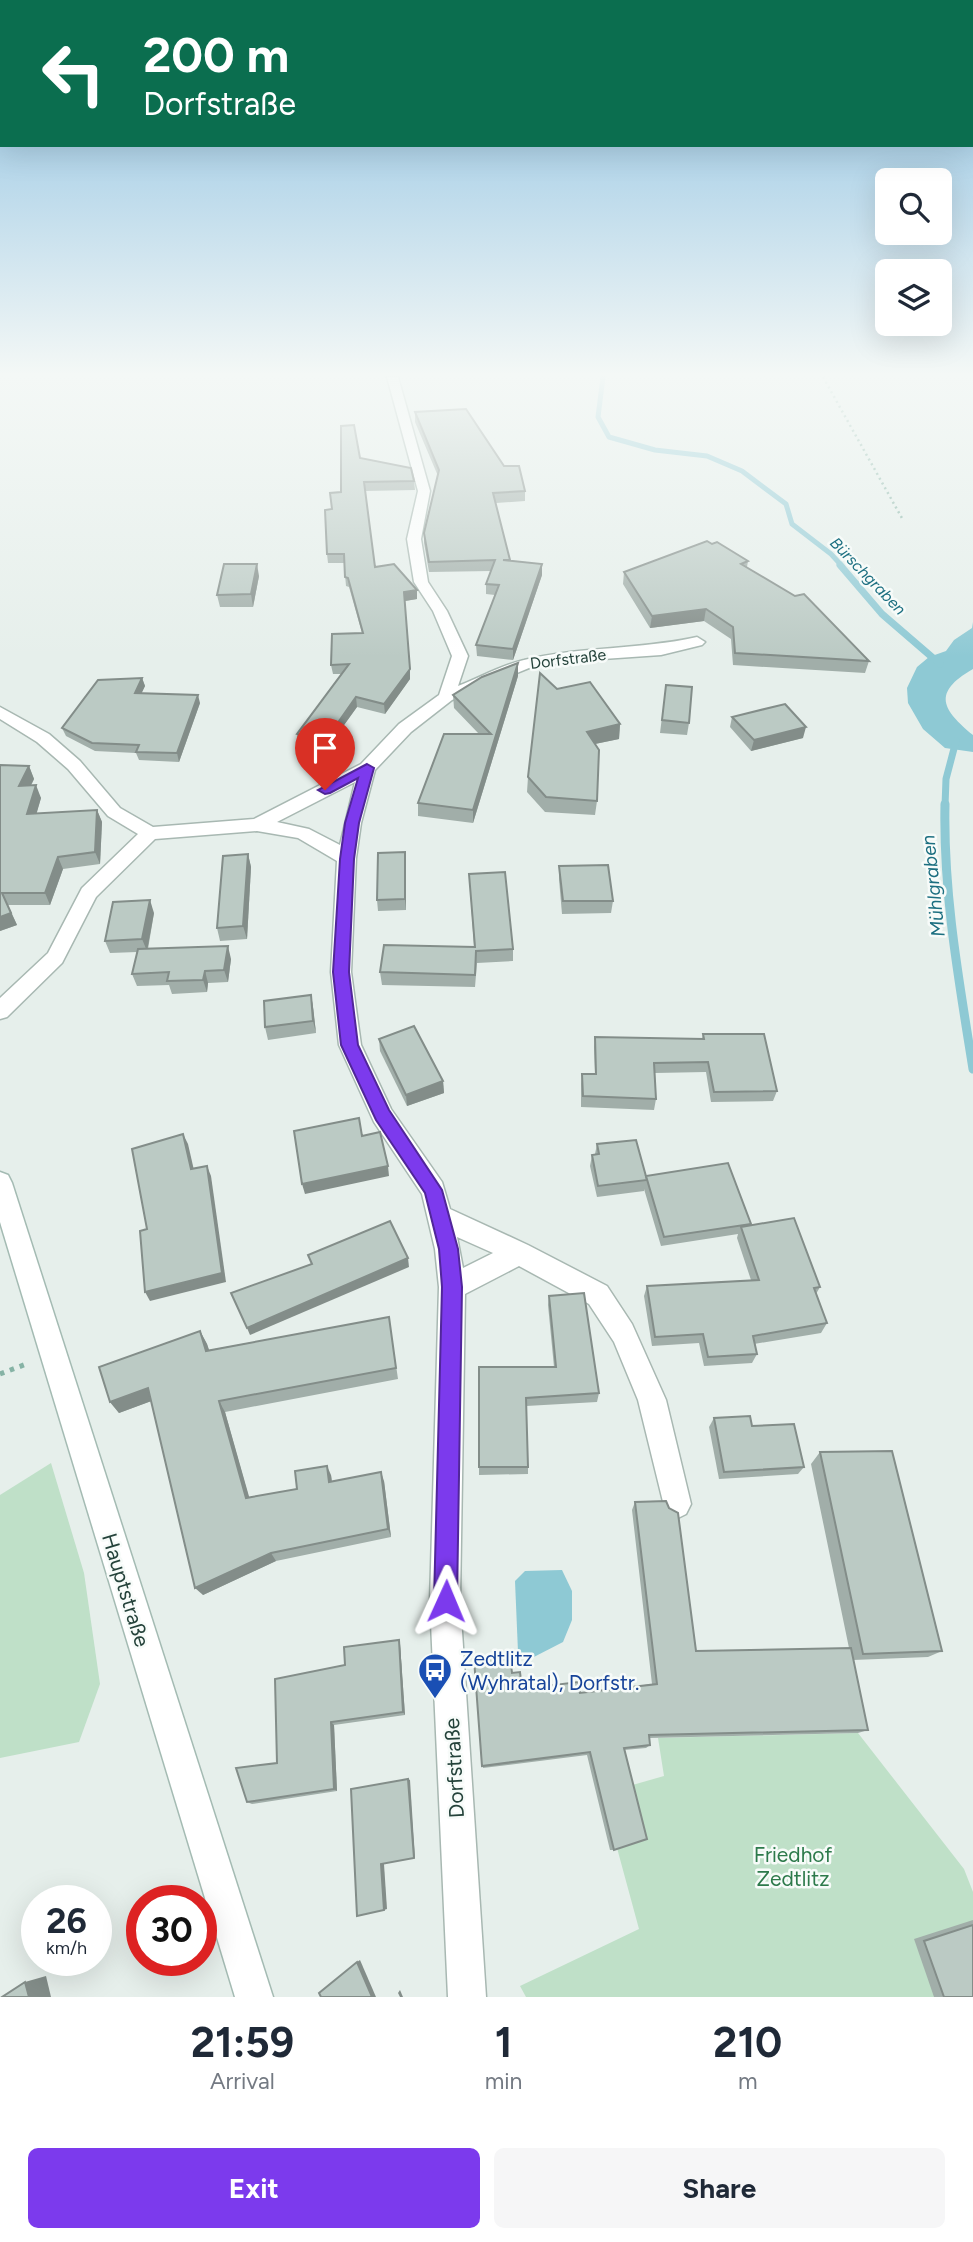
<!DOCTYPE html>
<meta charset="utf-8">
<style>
body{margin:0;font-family:Figtree,sans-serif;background:#f6f6f7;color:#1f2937;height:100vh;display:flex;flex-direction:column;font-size:26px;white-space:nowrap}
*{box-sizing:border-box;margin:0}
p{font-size:23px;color:#747a83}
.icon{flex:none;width:38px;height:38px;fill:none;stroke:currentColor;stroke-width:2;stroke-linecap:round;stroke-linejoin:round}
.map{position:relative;height:1997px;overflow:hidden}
.drawer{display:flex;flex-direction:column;background:#fff;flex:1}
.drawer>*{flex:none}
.guide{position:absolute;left:0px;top:0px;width:973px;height:147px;box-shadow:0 7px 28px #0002;background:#0b6e4f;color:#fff;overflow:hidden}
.controls{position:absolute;left:875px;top:168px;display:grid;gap:14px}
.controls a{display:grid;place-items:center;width:77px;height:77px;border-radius:10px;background:#fff;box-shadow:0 7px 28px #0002;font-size:35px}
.speed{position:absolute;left:21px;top:1885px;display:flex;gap:14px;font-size:35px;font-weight:700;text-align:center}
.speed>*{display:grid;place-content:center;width:91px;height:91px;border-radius:50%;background:#fff;box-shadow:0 7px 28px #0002;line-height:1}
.speed small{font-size:18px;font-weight:400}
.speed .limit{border:10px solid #d22;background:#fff;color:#111}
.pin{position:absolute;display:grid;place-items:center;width:60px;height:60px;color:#fff;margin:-72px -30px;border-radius:50% 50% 50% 0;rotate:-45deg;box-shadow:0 0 7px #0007}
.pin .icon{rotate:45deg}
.me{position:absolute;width:77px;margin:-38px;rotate:1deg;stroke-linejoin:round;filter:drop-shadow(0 0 5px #0008)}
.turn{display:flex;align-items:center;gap:24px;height:147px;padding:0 28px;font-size:32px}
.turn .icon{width:91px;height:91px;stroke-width:2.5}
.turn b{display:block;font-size:49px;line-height:60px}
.eta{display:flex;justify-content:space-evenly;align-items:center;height:119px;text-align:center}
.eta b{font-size:42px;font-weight:700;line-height:49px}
.cta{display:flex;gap:14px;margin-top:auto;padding:14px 28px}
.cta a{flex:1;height:80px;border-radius:10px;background:#7c3aed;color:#fff;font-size:28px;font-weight:700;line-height:80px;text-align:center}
.cta a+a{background:#f6f6f7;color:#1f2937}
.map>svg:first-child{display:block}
.green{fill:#bfe0c8}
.water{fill:#8ec9d4}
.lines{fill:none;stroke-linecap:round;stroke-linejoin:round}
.stream-far2{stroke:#8ec9d4;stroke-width:5}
.stream-far1{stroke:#8ec9d4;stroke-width:7}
.stream{stroke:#8ec9d4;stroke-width:9}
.minor-casing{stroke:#a8b8b2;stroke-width:3}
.secondary-casing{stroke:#a4bbb3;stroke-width:3}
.path-far1{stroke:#86b3a5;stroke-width:2.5;stroke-dasharray:2 3.5;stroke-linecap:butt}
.path{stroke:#86b3a5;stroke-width:5;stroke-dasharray:4.5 6;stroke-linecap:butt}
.minor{fill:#fff;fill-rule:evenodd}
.secondary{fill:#fff;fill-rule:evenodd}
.wall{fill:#a1aea9}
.shaded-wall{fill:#838d89}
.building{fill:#bbcac4;stroke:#838d89;stroke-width:2}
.route{fill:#7c3aed;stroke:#51269a;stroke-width:2}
.labels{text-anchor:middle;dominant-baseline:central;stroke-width:5;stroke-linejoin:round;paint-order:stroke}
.far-water-label{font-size:16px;font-style:italic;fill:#1c6f80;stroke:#f7fbf9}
.far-street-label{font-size:16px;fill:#24423a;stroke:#f7fbf9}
.water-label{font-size:19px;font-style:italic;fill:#1c6f80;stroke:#f7fbf9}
.near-street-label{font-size:21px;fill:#24423a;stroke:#f7fbf9}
.near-transit-label{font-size:21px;fill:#164399;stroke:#f7fbf9;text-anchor:start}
.near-park-label{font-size:21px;fill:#2d7a4b;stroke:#f7fbf9}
</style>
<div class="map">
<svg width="973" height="1997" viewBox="0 0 973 1997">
<rect width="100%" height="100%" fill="#e6efeb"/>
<g class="green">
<path d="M51 1463 84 1573 100 1684 79 1742 0 1758V1495Z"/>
<path d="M858 1733 964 1869 973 1892V1997H526L520 1986 639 1929 617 1848 629 1786 664 1776 658 1738Z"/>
</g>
<g class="water">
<path d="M973 622V669C931 693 943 710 973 735V752L945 748 923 729 908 703 907 688 917 667 929 657 946 651 954 640 972 628Z"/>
<path d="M562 1570 572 1591V1620L563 1642 530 1659 518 1652 515 1581 525 1571Z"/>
</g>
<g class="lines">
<path class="stream-far2" d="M603 377 598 417 609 437 655 450 707 456 742 471 786 504 792 524 831 554 842 566"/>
<g class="stream-far1">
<path d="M840 565 882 614 940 664"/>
<path d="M945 806 946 779 956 741"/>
</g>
<path class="stream" d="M945 804C943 893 959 981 973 1069"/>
<g class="minor-casing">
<path id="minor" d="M387 377H398L430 491 421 539 428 582 447 611 468 656 458 686C479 678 501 665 524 660 581 646 640 650 697 637L705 642 702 645 661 655 574 661 529 668 452 700 411 732 375 770 361 823 356 858 351 972 361 1045 391 1109 442 1182 450 1209 528 1245 607 1286 632 1324 666 1400 691 1504 686 1514 676 1519 666 1514 638 1400 614 1342 589 1304 519 1266 465 1294 460 1601 486 1997H448L430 1601 439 1287 435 1249 422 1194 374 1122 339 1045 331 972 337 861 298 838 257 831 155 839 96 897 62 963 7 1017 0 1019V998L48 953 82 888 138 834 108 816 68 769 37 742 0 719V707L49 734 80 761 120 808 153 827 254 819 361 764 399 724 439 695 452 656 433 611 414 582 407 539 418 491ZM355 782 340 845 309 829 277 822ZM457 1237 493 1253 463 1268Z"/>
</g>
<g class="secondary-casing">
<path id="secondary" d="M0 1172 8 1175 12 1183 273 1997H235L0 1222Z"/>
</g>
<path class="path-far1" d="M823 377 903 520"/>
<path class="path" d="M0 1374 29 1363"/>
<use href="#minor" class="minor"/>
<use href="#secondary" class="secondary"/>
</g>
<g class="wall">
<path d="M415 412 504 466 525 491V501L496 503 510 561 542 564V575L513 660 477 656 476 645 495 595 486 594V584L491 571 429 572 424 543V533L438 476 415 422Z"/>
<path d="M360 458 414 481 415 490 365 491 375 567 417 590V599L405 601 410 679 385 714 357 707 326 750 298 744 297 734 342 674H333L331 665 362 633 349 587 346 586 344 563H328L327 554 332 509Z"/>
<path d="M748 561 747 567 869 661 865 673 733 665 731 639 704 621 650 628 623 584 624 572Z"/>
<path d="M259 576 253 607H220L217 595Z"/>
<path d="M518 676 473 823 418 816V803L479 734 454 708 453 695Z"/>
<path d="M142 678 145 686 141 693 200 703 179 762 139 760 136 753 95 751 66 736 62 728Z"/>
<path d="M666 685 689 723 687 735 660 733Z"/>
<path d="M557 689 620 724 619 739 595 744 597 801 595 815 545 812 527 792 528 777Z"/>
<path d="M732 717 803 738 751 751 730 727Z"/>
<path d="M0 765 29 766 34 779 31 786 41 798 36 814 97 810 102 822 100 864 63 869 50 905H8L17 925 0 931Z"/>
<path d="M248 854 251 867 247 939 220 941 217 928Z"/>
<path d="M406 863V910L378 911 377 900Z"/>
<path d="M559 866 613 901 611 913 562 914 559 879Z"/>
<path d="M469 874 513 949V961L477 963 475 987 382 985 380 972 474 947Z"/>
<path d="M154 913 148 949 231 959 228 982 208 983 207 992 172 994 169 985 137 986 132 974 137 952 110 953 105 941Z"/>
<path d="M311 995 313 1007 316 1033 268 1040 265 1027Z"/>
<path d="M703 1034 777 1091 773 1101 711 1102 706 1072 655 1073 656 1099 654 1110 581 1107V1084L582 1074H595L594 1047 595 1037 702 1039Z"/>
<path d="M379 1039 443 1081 444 1093 407 1106 380 1051Z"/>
<path d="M597 1144 646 1176 751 1224 750 1226 820 1287 816 1294 827 1323 821 1333 754 1344 757 1354 752 1363 704 1366 699 1343 652 1346 644 1296 647 1286 751 1280 737 1238 738 1234 661 1246 644 1189V1191L597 1197 590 1166 592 1155 595 1154Z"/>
<path d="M549 1296 599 1393 597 1402 526 1406 528 1467V1474L479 1475V1367H554L548 1305Z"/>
<path d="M389 1317 398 1379 225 1412 249 1498 297 1489 331 1475 332 1482 384 1481 391 1537 276 1561 203 1595 151 1401 119 1413 110 1402 200 1331 207 1344 209 1350Z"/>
<path d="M714 1418 804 1467 798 1474 719 1479 709 1427Z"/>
<path d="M820 1452 942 1651 928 1657 853 1660 868 1730 858 1733 649 1738 650 1745 646 1748 624 1750 614 1850H610L587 1755 483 1768 474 1659 512 1673 522 1689 580 1693 652 1684 632 1510 635 1502 696 1651 849 1648 811 1464Z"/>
<path d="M400 1644 405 1715 334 1725 337 1791 252 1804 247 1802 277 1763 345 1665Z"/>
<path d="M973 1920V1997H934L914 1939Z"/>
</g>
<g class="shaded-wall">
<path d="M257 564 259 576 253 607 251 594Z"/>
<path d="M542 564V575L513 660V649Z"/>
<path d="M417 590V599L405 601 404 592Z"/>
<path d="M706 609 704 621 650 628 652 616Z"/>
<path d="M518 663V676L473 823V810Z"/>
<path d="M410 669V679L385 714 384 704Z"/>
<path d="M142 678 145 686 138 701 135 693Z"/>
<path d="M198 695 200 703 179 762 177 753Z"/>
<path d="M356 697 357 707 326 750 325 741Z"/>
<path d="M620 724 619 739 585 746 587 732Z"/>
<path d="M806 727 803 738 751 751 754 740Z"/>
<path d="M29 766 34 779 24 798 19 786Z"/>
<path d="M36 785 41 798 33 826 27 814Z"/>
<path d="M97 810 102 822 100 864 95 852Z"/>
<path d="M405 852 406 863V910L405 899Z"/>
<path d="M248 854 251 867 247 939 243 926Z"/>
<path d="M58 857 63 869 50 905 45 893Z"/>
<path d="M2 893 17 925 0 931V917Z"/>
<path d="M150 900 154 913 147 951 142 939Z"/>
<path d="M228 946 231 959 228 982 224 970Z"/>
<path d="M205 971 208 983 207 992 203 980Z"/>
<path d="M311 995 313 1007 316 1033 313 1021Z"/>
<path d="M443 1081 444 1093 407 1106 406 1095Z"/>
<path d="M183 1134 188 1144 196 1179 191 1169Z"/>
<path d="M207 1166 211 1176 226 1282 150 1301 145 1292Z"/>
<path d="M388 1166 389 1176 305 1194 302 1184Z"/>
<path d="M408 1258 409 1267 250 1335 247 1328Z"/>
<path d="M200 1331 207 1344 213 1362 206 1351Z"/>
<path d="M148 1388 157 1399 119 1413 110 1402Z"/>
<path d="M219 1401 225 1412 252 1507 246 1498Z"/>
<path d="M327 1466 331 1475 333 1492 329 1482Z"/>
<path d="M381 1472 384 1481 391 1537 388 1529Z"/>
<path d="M271 1553 276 1561 203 1595 195 1588Z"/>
<path d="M399 1640 400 1644 405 1715 403 1712Z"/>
<path d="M331 1722 334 1725 337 1791 334 1789Z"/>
<path d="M408 1779 410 1780 415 1858H414Z"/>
<path d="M381 1864H384L387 1909 384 1910Z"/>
<path d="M360 1960 376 1997H372L357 1962Z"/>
<path d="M46 1976 51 1997H29L25 1982Z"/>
<path d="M400 1990 403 1997H400L398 1993Z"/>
</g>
<g class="building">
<path d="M466 409 504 466H519L525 491 493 493 510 560H503L542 564 513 649 476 645 499 585 486 584 495 560 429 562 424 533 439 470 415 412Z"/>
<path d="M354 425 360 458 411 468 414 481 364 482 375 567 394 564 417 590 404 592 410 669 384 704 356 697 325 741 297 734 349 664 331 665 332 634 363 633 348 578 345 577 344 554H327L325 510 332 509 330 493 341 492V426Z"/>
<path d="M707 541 712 544 717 542 748 561 741 564 795 596 804 594 869 661 735 653 733 627 706 609 652 616 624 572Z"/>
<path d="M224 564H257L251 594 217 595Z"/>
<path d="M518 663 473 810 418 803 444 734H491L453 695 482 677Z"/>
<path d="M540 673 557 689 590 682 620 724 587 732 599 750 597 801 546 797 528 777Z"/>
<path d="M142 678 135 693 198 695 177 753 136 752 139 745 92 743 62 728 98 680Z"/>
<path d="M666 685 692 687 689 723 662 720Z"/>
<path d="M785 704 806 727 754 740 732 717Z"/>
<path d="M0 765 29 766 19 786 36 785 27 814 97 810 95 852 58 857 45 893H2L11 913 0 917Z"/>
<path d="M405 852V899L377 900 378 853Z"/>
<path d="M248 854 243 926 217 928 223 856Z"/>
<path d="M608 865 613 901H563L559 866Z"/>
<path d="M505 872 513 949 476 951 475 975 380 972 384 945 475 947 469 874Z"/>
<path d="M150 900 142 939 105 941 113 902Z"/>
<path d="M228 946 224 970 205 971 203 980 167 981 169 972 132 974 138 949Z"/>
<path d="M311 995 313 1021 265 1027 264 1001Z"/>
<path d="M414 1026 443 1081 406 1095 379 1039Z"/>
<path d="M703 1034H764L777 1091 714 1092 708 1062 654 1063 656 1099 583 1096 582 1074H596L595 1037 704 1039Z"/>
<path d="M359 1118 362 1136 380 1132 388 1166 302 1184 294 1131Z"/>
<path d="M183 1134 191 1169 207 1166 222 1273 145 1292 140 1231 147 1229 132 1149Z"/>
<path d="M636 1140 647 1180 598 1186 592 1155 599 1154 597 1144Z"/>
<path d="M728 1163 751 1224 664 1237 646 1176Z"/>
<path d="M794 1218 820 1287 814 1288 827 1323 753 1336 757 1354 708 1357 703 1334 655 1337 647 1286 759 1280 741 1227Z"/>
<path d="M390 1221 408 1258 247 1328 231 1293 312 1264 308 1255Z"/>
<path d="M584 1293 599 1393 526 1398 528 1467H479V1367H556L549 1296Z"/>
<path d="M389 1317 396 1368 219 1401 246 1498 297 1489 295 1471 327 1466 329 1482 381 1472 388 1529 271 1553 195 1588 148 1388 110 1402 99 1367 200 1331 206 1351Z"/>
<path d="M750 1416 752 1426 794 1424 804 1467 724 1472 714 1418Z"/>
<path d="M892 1451 942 1651 863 1654 820 1452Z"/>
<path d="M666 1501 669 1508 678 1513 696 1651 851 1648 868 1730 649 1735 650 1745 624 1748 647 1839 614 1850 590 1752 482 1766 474 1659 510 1655 512 1673 520 1672 522 1689 578 1682 580 1693 657 1684 635 1502Z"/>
<path d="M399 1640 403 1712 331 1722 334 1789 247 1802 236 1768 277 1763 275 1679 345 1665 344 1647Z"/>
<path d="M408 1779 414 1858 381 1864 384 1910 357 1916 351 1789Z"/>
<path d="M973 1925V1997H944L924 1941Z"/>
<path d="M357 1962 372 1997H321L319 1993Z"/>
<path d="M25 1982 29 1997H2Z"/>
</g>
<linearGradient id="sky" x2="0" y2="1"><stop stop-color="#84bce0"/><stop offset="0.57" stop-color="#f4f8f6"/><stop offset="1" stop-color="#f4f8f6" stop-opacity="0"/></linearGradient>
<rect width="973" height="657" fill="url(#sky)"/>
<path class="route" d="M367 764 374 768 359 823 354 859 349 972 358 1045 389 1110 442 1190 458 1249 462 1287 457 1601 454 1609 446 1613 437 1609 434 1601 442 1287 439 1249 425 1193 376 1120 341 1045 333 972 340 859 345 823 358 778 330 793 325 794 318 790Z"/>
<defs>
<g id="bus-pin" transform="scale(1.75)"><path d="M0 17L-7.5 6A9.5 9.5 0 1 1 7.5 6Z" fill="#1a4fb4" stroke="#f7fbf9"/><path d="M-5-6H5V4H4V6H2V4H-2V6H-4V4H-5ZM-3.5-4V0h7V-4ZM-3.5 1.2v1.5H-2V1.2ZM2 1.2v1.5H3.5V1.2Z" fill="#fff"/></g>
</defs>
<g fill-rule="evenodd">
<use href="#bus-pin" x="435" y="1670"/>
</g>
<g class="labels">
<g class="far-water-label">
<text transform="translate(868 576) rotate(46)">Bürschgraben</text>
</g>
<g class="far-street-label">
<text transform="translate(568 659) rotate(-7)">Dorfstraße</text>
</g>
<g class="water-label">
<text transform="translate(933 886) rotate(-96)">Mühlgraben</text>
</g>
<g class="near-street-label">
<text transform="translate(126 1590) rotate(73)">Hauptstraße</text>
<text transform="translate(454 1768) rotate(-93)">Dorfstraße</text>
</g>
<g class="near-transit-label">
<text x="460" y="1658">Zedtlitz<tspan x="460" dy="24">(Wyhratal), Dorfstr.</tspan></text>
</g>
<g class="near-park-label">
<text x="793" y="1854">Friedhof<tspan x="793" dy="24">Zedtlitz</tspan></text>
</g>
</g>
</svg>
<div class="controls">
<a><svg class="icon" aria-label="search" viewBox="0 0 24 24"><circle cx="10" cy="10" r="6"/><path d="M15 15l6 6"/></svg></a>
<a><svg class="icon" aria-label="layers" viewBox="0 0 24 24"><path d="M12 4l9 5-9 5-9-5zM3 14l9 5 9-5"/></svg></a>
</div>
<div class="speed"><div>26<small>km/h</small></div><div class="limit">30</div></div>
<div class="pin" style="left:325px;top:790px;background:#d93025"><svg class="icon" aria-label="arrive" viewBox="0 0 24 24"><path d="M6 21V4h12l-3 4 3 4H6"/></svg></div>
<svg class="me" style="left:446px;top:1601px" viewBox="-20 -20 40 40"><path d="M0-17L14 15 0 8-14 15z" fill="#7c3aed" stroke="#fff" stroke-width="4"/></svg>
<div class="guide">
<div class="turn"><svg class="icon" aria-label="left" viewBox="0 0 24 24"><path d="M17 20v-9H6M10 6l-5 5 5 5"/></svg><div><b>200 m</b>Dorfstraße</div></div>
</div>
</div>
<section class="drawer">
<div class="eta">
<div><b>21:59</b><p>Arrival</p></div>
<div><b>1</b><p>min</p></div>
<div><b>210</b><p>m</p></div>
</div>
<div class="cta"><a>Exit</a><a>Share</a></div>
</section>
